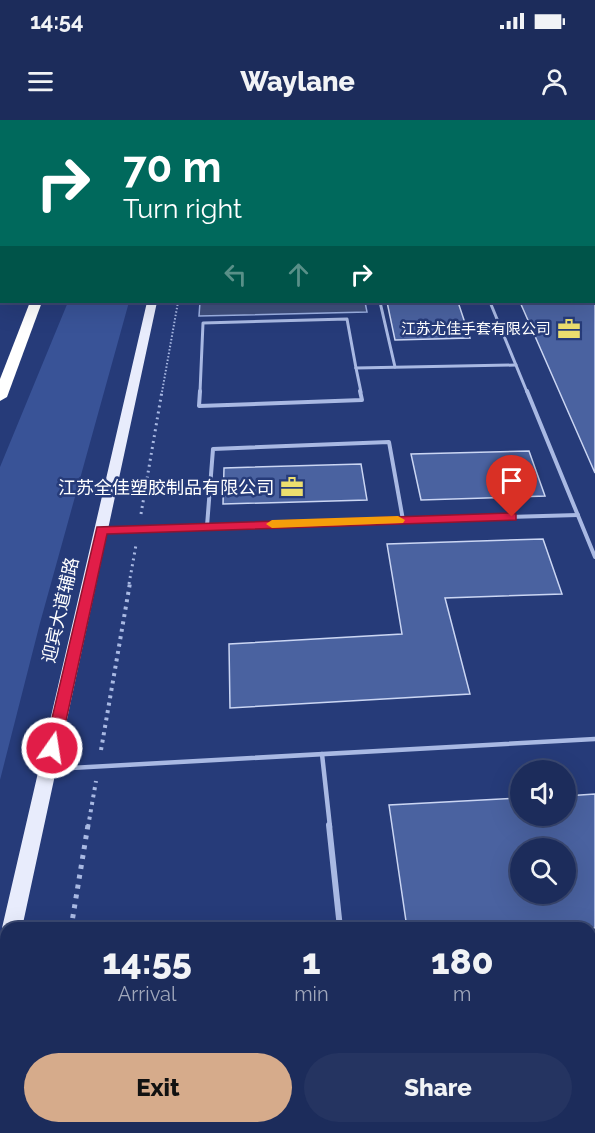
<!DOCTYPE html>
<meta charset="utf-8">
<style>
body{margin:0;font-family:Raleway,"Noto Sans SC",sans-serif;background:#253461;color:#f1f3f6;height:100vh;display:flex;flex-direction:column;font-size:22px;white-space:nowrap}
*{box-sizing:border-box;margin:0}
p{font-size:20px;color:#a0a7bb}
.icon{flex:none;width:33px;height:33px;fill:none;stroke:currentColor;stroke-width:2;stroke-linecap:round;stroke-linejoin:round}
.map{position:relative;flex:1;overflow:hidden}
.details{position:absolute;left:0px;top:802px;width:596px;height:212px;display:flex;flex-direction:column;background:#1c2c5b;border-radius:18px 18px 0 0;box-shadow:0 6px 24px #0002,0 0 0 2px #3a4871}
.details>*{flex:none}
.banner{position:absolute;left:0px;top:0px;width:596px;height:183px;box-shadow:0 6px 24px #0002,0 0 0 2px #3a4871;background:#00695c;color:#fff;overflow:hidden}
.controls{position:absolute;left:510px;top:640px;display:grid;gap:12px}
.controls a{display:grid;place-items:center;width:66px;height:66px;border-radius:50%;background:#1c2c5b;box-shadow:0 6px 24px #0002,0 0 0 2px #3a4871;font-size:30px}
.pin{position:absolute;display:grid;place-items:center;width:51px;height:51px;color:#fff;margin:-62px -26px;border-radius:50% 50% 50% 0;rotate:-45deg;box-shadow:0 0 6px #0007}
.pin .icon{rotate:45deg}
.me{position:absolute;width:66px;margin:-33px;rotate:13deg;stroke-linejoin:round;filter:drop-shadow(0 0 4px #0008)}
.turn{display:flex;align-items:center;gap:21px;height:126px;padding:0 24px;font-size:27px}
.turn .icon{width:78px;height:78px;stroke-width:2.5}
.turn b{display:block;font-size:42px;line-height:51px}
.lanes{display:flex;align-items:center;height:57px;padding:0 24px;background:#0003;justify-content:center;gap:30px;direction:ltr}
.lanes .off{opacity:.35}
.eta{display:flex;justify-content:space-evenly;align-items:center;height:102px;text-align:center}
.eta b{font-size:36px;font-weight:800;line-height:42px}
.primary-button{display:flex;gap:12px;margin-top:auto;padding:12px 24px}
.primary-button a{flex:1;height:69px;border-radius:36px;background:#d6ab8b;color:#111;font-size:24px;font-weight:800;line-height:69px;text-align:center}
.primary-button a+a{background:#253461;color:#f1f3f6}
.status{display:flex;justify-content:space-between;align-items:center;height:42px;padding:0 30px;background:#1c2c5b;direction:ltr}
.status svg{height:16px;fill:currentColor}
header{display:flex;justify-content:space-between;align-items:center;height:78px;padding:0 24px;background:#1c2c5b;font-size:27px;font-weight:800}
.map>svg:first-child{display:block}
.green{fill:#395397}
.water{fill:#3f4f7d;stroke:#9db1e4;stroke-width:1.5}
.building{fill:#4a62a0;stroke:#cbd6f3;stroke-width:1.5;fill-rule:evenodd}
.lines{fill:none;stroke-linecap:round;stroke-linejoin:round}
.path-far3{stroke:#a9b9e3;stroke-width:2;stroke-dasharray:1.5 2;stroke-linecap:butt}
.path-far2{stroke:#a9b9e3;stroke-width:3;stroke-dasharray:2 4;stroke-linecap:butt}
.path-far1{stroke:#a9b9e3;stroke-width:4;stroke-dasharray:3 4.5;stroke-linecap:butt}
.path{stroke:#a9b9e3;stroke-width:5;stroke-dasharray:4 6;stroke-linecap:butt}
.lane-far3{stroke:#a9b9e3;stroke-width:3}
.lane-far2{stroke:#a9b9e3;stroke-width:4}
.lane-far1{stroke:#a9b9e3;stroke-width:4.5}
.lane{stroke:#a9b9e3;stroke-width:6}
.secondary{fill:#d1daf4;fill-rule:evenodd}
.primary{fill:#e8ecfc;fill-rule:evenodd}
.highway{fill:#fff;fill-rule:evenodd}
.route{fill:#e11d48;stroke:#92132f;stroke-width:1.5}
.slow{fill:#f59e0b}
.labels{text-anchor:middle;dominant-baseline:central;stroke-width:5;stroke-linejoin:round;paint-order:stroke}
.far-poi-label{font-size:15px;fill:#fff;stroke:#263b79;text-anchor:end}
.poi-label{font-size:18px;fill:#fff;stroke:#263b79;text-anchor:end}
.street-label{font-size:18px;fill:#fff;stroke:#263b79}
</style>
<div class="status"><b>14:54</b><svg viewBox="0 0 49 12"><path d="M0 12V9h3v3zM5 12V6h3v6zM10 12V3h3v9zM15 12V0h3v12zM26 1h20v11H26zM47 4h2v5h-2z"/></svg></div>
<header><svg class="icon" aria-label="menu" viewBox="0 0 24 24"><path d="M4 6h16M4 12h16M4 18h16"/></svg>Waylane<svg class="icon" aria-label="person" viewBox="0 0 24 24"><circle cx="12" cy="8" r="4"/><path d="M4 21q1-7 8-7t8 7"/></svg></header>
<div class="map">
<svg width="595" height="1013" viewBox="0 0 595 1013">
<rect width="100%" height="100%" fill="#263b79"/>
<g class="green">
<path d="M280 0H508V1H278Z"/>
<path d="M68 182H129L40 503 0 660V347Z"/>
</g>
<path class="water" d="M200 182H365L367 192 199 196Z"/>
<g class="building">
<path d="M387 182H458L470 218 395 220Z"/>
<path d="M520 182H595V353Z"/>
<path d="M529 331 545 376 421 380 411 334Z"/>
<path d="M361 344 367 380 223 384 224 348Z"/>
<path d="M543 419 562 474 445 478 470 574 230 588 229 524 402 514 387 424Z"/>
<path d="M595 674V808H407L389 685 520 678V696H566V676ZM520 729H566V774H520Z"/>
</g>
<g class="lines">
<g class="path-far3">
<path d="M271 2 273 0"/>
<path d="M162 272 178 182"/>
</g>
<g class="path-far2">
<path d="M141 394 162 271"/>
<path d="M129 464 136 425"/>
</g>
<g class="path-far1">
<path d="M101 630 130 463"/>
<path d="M88 707 96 661"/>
</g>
<g class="path">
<path d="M71 808 88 705"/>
<path d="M36 1013 37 1008"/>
</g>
<g class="lane-far3">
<path d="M380 182 395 247"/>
<path d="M490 182 527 272"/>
<path d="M356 248 361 272"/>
<path d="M356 248 516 245"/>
<path d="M200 272 203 203 347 199 356 248"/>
</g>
<g class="lane-far2">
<path d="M200 271 199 286 362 280 360 271"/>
<path d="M527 271 595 437"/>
<path d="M207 406 213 329 389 322 403 400"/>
<path d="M104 409 578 395"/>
</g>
<g class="lane-far1">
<path d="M322 634 330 707"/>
<path d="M53 649 595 619"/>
</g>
<g class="lane">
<path d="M329 705 340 808"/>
<path d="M361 1008V1013"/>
</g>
<g class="secondary">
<path d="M594 44H595L594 49Z"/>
<rect x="0" y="49" width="2" height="4"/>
<rect x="0" y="59" width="2" height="4"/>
</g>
<g class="primary">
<path d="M242 0H251L250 2Z"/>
<path d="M147 182H157L22 808H6V815L2 808Z"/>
<path d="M6 826V871L0 873V828Z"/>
</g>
<g class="highway">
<rect x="41" y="0" width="8" height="2"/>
<rect x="70" y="0" width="8" height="2"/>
<path d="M101 0H109L100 2Z"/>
<path d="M163 0H172L162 2Z"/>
<path d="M0 144H2L0 154Z"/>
<path d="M0 166H2L0 176Z"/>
<path d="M30 182H42L7 277 0 281V259Z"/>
</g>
</g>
<path class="route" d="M512 393 516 394V400L107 414 60 628 58 632 52 634 47 632 45 628 97 407Z"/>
<path class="slow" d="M398 396 405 400 403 403 272 408 266 404 272 400Z"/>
<defs>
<g id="office-bare" transform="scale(1.8)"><path d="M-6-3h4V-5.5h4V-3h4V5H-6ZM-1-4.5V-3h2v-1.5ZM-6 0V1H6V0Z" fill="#ecde6e" stroke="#263b79" stroke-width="2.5" paint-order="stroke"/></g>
</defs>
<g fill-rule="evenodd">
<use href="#office-bare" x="569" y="209"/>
<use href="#office-bare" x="292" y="367"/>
</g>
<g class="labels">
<g class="far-poi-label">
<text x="551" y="209">江苏尤佳手套有限公司</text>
</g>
<g class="poi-label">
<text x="274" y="367">江苏全佳塑胶制品有限公司</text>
</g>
<g class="street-label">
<text transform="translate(60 490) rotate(-77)">迎宾大道辅路</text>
</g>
</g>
</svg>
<div class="controls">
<a><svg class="icon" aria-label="sound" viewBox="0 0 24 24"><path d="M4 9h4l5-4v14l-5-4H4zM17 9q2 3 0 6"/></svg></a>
<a><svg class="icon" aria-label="search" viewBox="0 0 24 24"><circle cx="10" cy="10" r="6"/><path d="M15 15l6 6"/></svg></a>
</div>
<div class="pin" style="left:512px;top:397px;background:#d93025"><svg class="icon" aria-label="arrive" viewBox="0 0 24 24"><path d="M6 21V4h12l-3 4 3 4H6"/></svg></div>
<svg class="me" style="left:52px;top:628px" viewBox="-20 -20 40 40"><circle r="17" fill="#e11d48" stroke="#fff" stroke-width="3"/><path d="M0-11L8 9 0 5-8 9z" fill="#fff"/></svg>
<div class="banner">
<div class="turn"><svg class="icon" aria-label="right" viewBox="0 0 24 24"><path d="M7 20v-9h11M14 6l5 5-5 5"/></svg><div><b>70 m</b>Turn right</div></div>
<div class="lanes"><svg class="icon off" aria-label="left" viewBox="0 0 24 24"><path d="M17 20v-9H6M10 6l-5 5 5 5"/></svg><svg class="icon off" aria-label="ahead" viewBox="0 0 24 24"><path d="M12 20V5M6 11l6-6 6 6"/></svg><svg class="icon" aria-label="right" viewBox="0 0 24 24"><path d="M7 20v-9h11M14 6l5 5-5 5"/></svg></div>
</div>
<section class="details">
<div class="eta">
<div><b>14:55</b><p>Arrival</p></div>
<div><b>1</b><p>min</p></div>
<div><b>180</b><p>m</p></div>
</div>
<div class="primary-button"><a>Exit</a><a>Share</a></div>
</section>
</div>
